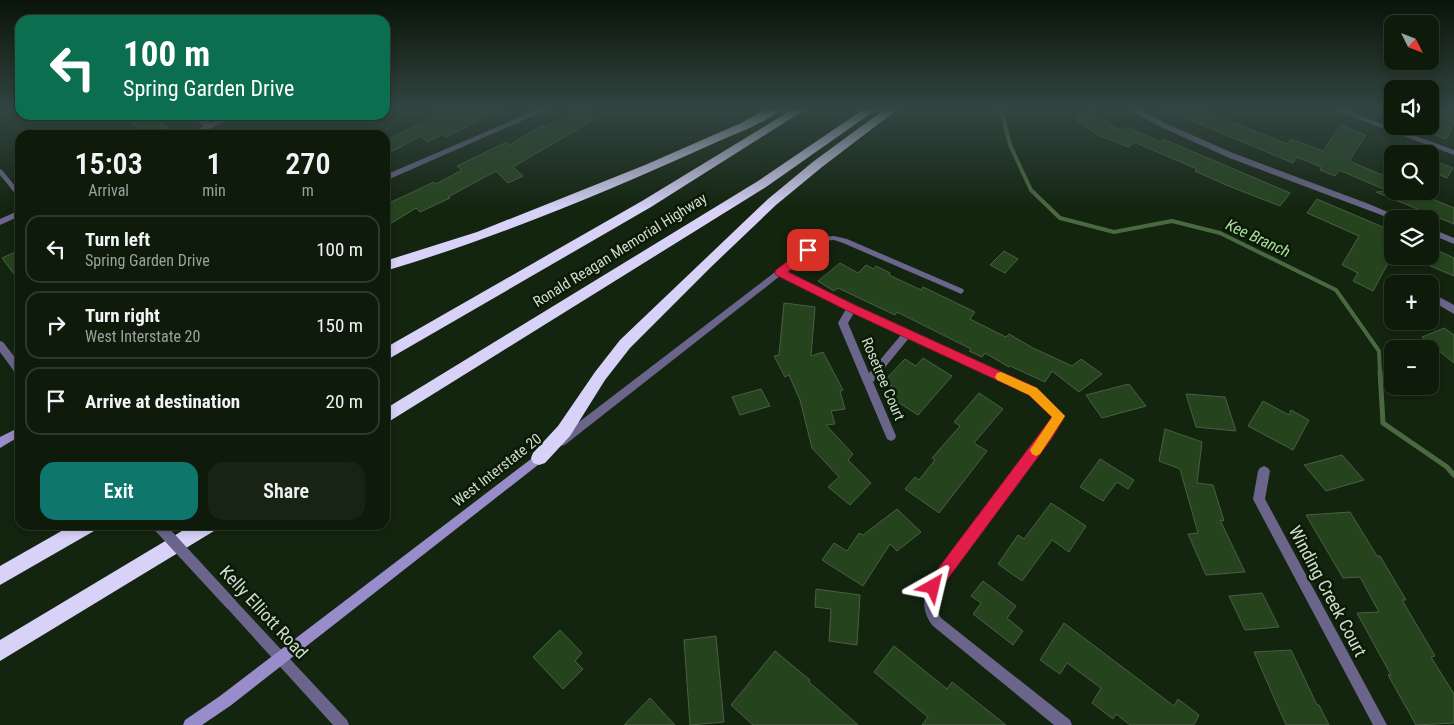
<!DOCTYPE html>
<meta charset="utf-8">
<style>
body{margin:0;font-family:"Roboto Condensed",sans-serif;background:#172414;color:#f1f3f6;height:100vh;display:flex;flex-direction:column;font-size:19px;white-space:nowrap}
*{box-sizing:border-box;margin:0}
p{font-size:16px;color:#9ba19d}
.icon{flex:none;width:28px;height:28px;fill:none;stroke:currentColor;stroke-width:2;stroke-linecap:round;stroke-linejoin:round}
.map{position:relative;flex:1;overflow:hidden}
.side{position:absolute;left:15px;top:130px;width:375px;height:400px;display:flex;flex-direction:column;background:#0e1b0b;border-radius:15px;box-shadow:0 2px 8px #0003,0 0 0 1px #2e392c}
.side>*{flex:none}
.banner{position:absolute;left:15px;top:15px;width:375px;height:105px;border-radius:15px;box-shadow:0 2px 8px #0003,0 0 0 1px #2e392c;background:#0b6e4f;color:#fff;overflow:hidden}
.needle{width:32px;rotate:132deg}
.tools{position:absolute;left:1384px;top:15px;display:grid;gap:10px}
.tools a{display:grid;place-items:center;width:55px;height:55px;border-radius:10px;background:#0e1b0b;box-shadow:0 2px 8px #0003,0 0 0 1px #2e392c;font-size:25px}
.pin{position:absolute;display:grid;place-items:center;width:42px;height:42px;color:#fff;margin:-21px;border-radius:10px;box-shadow:0 2px 8px #0006}
.me{position:absolute;width:55px;margin:-28px;rotate:37deg;stroke-linejoin:round;filter:drop-shadow(0 0 4px #0008)}
.turn{display:flex;align-items:center;gap:18px;height:105px;padding:0 25px;font-size:22px}
.turn .icon{width:65px;height:65px;stroke-width:2.5}
.turn b{display:block;font-size:35px;line-height:42px}
.eta{display:flex;justify-content:space-evenly;align-items:center;height:85px;text-align:center}
.eta b{font-size:30px;font-weight:600;line-height:35px}
.button{display:flex;gap:10px;margin-top:auto;padding:10px 25px}
.button a{flex:1;height:58px;border-radius:15px;background:#0f766e;color:#fff;font-size:20px;font-weight:600;line-height:58px;text-align:center}
.button a+a{background:#172414;color:#f1f3f6}
ul{padding:0;list-style:none}
li{display:flex;align-items:center;gap:15px;height:68px;margin:0 10px 8px;padding:0 15px;border:2px solid #2e392c;border-radius:15px}
li div{flex:1}
li b{display:block;font-size:19px}
li em{font-style:normal}
.map>svg:first-child{display:block}
.lines{fill:none;stroke-linecap:round;stroke-linejoin:round}
.stream-far1{stroke:#496940;stroke-width:4}
.stream{stroke:#496940;stroke-width:5}
.building{fill:#25441d;stroke:#4b5e46}
.service{fill:#6b658b;fill-rule:evenodd}
.minor{fill:#6b658b;fill-rule:evenodd}
.tertiary{fill:#6b658b;fill-rule:evenodd}
.secondary{fill:#988ccb;fill-rule:evenodd}
.motorway{fill:#d8d2f9;fill-rule:evenodd}
.tertiary-bridge{stroke:#6b658b;stroke-width:12}
.route{fill:#e11d48;stroke:#92132f}
.slow{fill:#f59e0b}
.labels{text-anchor:middle;dominant-baseline:central;stroke-width:5;stroke-linejoin:round;paint-order:stroke}
.street-label{font-size:15px;fill:#d0dbcd;stroke:#0a1a06}
.water-label{font-size:16px;font-style:italic;fill:#abe09e;stroke:#0a1a06}
.near-street-label{font-size:18px;fill:#d0dbcd;stroke:#0a1a06}
</style>
<div class="map">
<svg width="1454" height="725" viewBox="0 0 1454 725">
<rect width="100%" height="100%" fill="#13240f"/>
<g class="lines">
<path class="stream-far1" d="M1001 109 1010 145 1031 190 1060 218 1114 232 1172 221 1220 233 1336 290 1379 351 1380 372"/>
<path class="stream" d="M1380 371 1383 423 1447 467 1454 475"/>
</g>
<g class="building">
<path d="M433 109H501L446 137 443 134 428 142 421 136 385 155V141L439 114Z"/>
<path d="M581 109 595 119 513 167 523 176 508 183 496 171 448 197 450 198 420 212 416 208 385 227V205L434 182 436 184 462 170 457 166 507 142 510 145 543 125 545 127Z"/>
<path d="M1164 109H1199L1287 144 1291 139 1323 151 1341 125 1366 135 1349 161 1392 179V191H1413L1454 208V224L1376 192 1388 191 1339 170 1335 176 1320 170 1321 167 1297 157 1293 163Z"/>
<path d="M1440 109H1454V124L1446 139 1430 133V125Z"/>
<path d="M1090 111 1117 129 1118 128 1124 130 1127 127 1161 142 1163 139 1290 193 1280 206 1226 185 1195 171 1197 169 1134 142 1129 147 1098 135 1074 119Z"/>
<path d="M123 115H154L168 128 153 135H146Z"/>
<path d="M1430 159 1453 168 1447 178 1430 171Z"/>
<path d="M1317 199 1392 231V256L1373 291 1353 281 1358 273 1342 265 1359 236 1307 213Z"/>
<path d="M1430 247 1454 258V276L1407 256H1430Z"/>
<path d="M20 250V282L2 258Z"/>
<path d="M1004 251 1018 259 1005 273 990 265Z"/>
<path d="M840 263 858 273 866 265 874 269 876 266 890 273 889 275 921 290 923 287 975 312 970 319 1006 337 1009 334 1033 348 1072 366 1081 359 1102 374 1079 392 1052 371 1045 382 1010 366 1009 367 985 353 982 357 969 351 971 349 897 312 895 315 838 288 834 291 818 281Z"/>
<path d="M784 303 815 307 811 356 823 352 843 390 840 391 845 409 831 411 835 424 826 425 853 454 848 460 871 483 850 505 828 487 839 477 812 448 800 400 789 375 785 377 774 356 779 355Z"/>
<path d="M1444 328 1454 335V363L1422 337Z"/>
<path d="M923 358 952 376 918 415 887 395 894 388 884 381 905 359 916 366Z"/>
<path d="M1129 384 1146 406 1102 418 1086 395Z"/>
<path d="M761 389 770 406 740 415 732 397Z"/>
<path d="M979 393 1003 409 974 443 987 451 939 513 905 489 915 477 919 480 935 460 932 458 960 426 954 422Z"/>
<path d="M1186 394 1225 397 1236 431 1196 427Z"/>
<path d="M1263 401 1289 415 1291 410 1309 420 1293 450 1248 426Z"/>
<path d="M1165 429 1202 442 1197 483 1213 485 1224 521 1220 520 1245 572 1206 575 1188 534 1198 533 1180 469 1159 461Z"/>
<path d="M1342 455 1364 480 1326 491 1304 465Z"/>
<path d="M1100 459 1134 480 1128 489 1117 482 1103 501 1080 487Z"/>
<path d="M1051 503 1086 526 1069 552 1052 540 1022 581 998 564 1018 535 1024 539Z"/>
<path d="M897 509 921 532 897 551 890 544 863 586 822 560 834 543 847 551 859 533 863 535Z"/>
<path d="M1350 512 1377 556H1380L1406 600H1402L1435 656 1431 657 1454 694V723L1416 725 1388 675H1391L1357 613 1379 612 1360 577 1343 578 1306 515Z"/>
<path d="M983 581 1016 606 1007 618 1023 631 1013 645 973 614 981 603 971 596Z"/>
<path d="M816 589 860 595 857 645 829 641 831 609 815 607Z"/>
<path d="M1262 593 1279 627 1245 630 1229 596Z"/>
<path d="M1064 623 1174 706 1178 699 1199 715 1194 725H1130L1116 714 1113 719 1092 703 1101 688 1067 663 1060 674 1040 660Z"/>
<path d="M560 630 582 653 575 661 583 669 563 689 533 657Z"/>
<path d="M716 636 724 722 690 725 684 640Z"/>
<path d="M894 646 947 689 952 682 1006 725H922L928 717 874 672Z"/>
<path d="M1291 650 1317 705H1319L1329 725H1286L1254 652Z"/>
<path d="M775 651 810 680 809 682 858 725H753L731 705Z"/>
<path d="M650 698 675 725H624Z"/>
</g>
<g class="lines">
<g class="service">
<path d="M0 169 2 170 20 192V198L18 197 0 175Z"/>
<path d="M834 236 847 239 963 289 964 291 961 294 959 293 843 243 834 240 822 241 819 239 822 237Z"/>
</g>
<g class="minor">
<path d="M539 109H549L385 181V175Z"/>
<path d="M1128 109H1137L1167 124 1233 153 1369 204 1404 219H1392L1227 157 1161 127Z"/>
<path d="M1332 109H1342L1454 150V155Z"/>
<path d="M190 115H199L210 123 229 115H239L196 135H185L204 126Z"/>
<path d="M20 210V216L0 225V219Z"/>
<path d="M1430 228 1454 238V244L1430 234Z"/>
<path d="M822 236 825 237 826 239 825 241 787 271 855 306 1037 388 1063 414 1064 417 1063 420 938 590C935 601 935 608 941 618L1070 720 1072 725H1054L933 626C922 612 922 599 929 583L1053 418 1029 394 909 338 873 382 896 436 895 439 891 441 887 439 838 323 846 309 780 276 566 444 562 446 558 444 557 441 558 438ZM854 313 901 335 869 373 848 323Z"/>
<path d="M1430 292 1454 305V314L1430 300Z"/>
<path d="M1264 466 1268 468 1270 471 1265 499 1387 725H1373L1255 503 1253 499 1258 471 1260 468Z"/>
</g>
<g class="tertiary">
<path d="M0 341 3 342 20 364V375L16 374 0 352Z"/>
<path d="M230 597 234 599 347 720 349 725H333L226 607 224 603 226 599Z"/>
</g>
<g class="secondary">
<path d="M20 427V436L0 448V437Z"/>
<path d="M539 453 543 455 544 458 543 461 230 706 202 725H183L185 720 220 696Z"/>
</g>
<g class="motorway">
<path d="M767 109H781C769 122 727 137 710 145 604 193 496 238 385 271V261L477 232 645 165 741 123Z"/>
<path d="M793 109H806L651 207 385 361V348L642 201Z"/>
<path d="M864 109H877L766 187 385 424V409L758 181Z"/>
<path d="M885 109H898L822 167 776 205 711 267 630 348 605 380 570 436 545 463 539 465 533 463 531 458 533 453 558 426 595 372 620 340 768 199 814 161Z"/>
<path d="M72 525H97L94 531 0 585V566Z"/>
<path d="M192 525H217L214 531 0 661V640Z"/>
</g>
<path class="tertiary-bridge" d="M158 525 230 603"/>
</g>
<linearGradient id="sky" x2="0" y2="1"><stop stop-color="#0a1408"/><stop offset="0.52" stop-color="#334542"/><stop offset="1" stop-color="#334542" stop-opacity="0"/></linearGradient>
<rect width="1454" height="210" fill="url(#sky)"/>
<path class="route" d="M808 246 813 250 812 252 788 272 855 305 1037 388 1065 416 1052 438 938 592 933 594 928 592 926 587 928 582 1052 417 1029 395 848 311 776 275 775 272 776 270Z"/>
<path class="slow" d="M1001 372 1037 388 1065 416 1040 454 1036 456 1032 454 1030 450 1052 417 1029 395 997 380 995 377 997 373Z"/>
<g class="labels">
<g class="street-label">
<text transform="translate(620 250) rotate(-32)">Ronald Reagan Memorial Highway</text>
<text transform="translate(883 379) rotate(67)">Rosetree Court</text>
<text transform="translate(497 470) rotate(-38)">West Interstate 20</text>
</g>
<g class="water-label">
<text transform="translate(1258 238) rotate(25)">Kee Branch</text>
</g>
<g class="near-street-label">
<text transform="translate(1328 591) rotate(62)">Winding Creek Court</text>
<text transform="translate(264 612) rotate(47)">Kelly Elliott Road</text>
</g>
</g>
</svg>
<div class="tools">
<a><svg class="needle" viewBox="-14 -14 28 28"><path d="M0-13l5 13h-10z" fill="#e53935"/><path d="M0 13l5-13h-10z" fill="#9ba19d"/></svg></a>
<a><svg class="icon" aria-label="sound" viewBox="0 0 24 24"><path d="M4 9h4l5-4v14l-5-4H4zM17 9q2 3 0 6"/></svg></a>
<a><svg class="icon" aria-label="search" viewBox="0 0 24 24"><circle cx="10" cy="10" r="6"/><path d="M15 15l6 6"/></svg></a>
<a><svg class="icon" aria-label="layers" viewBox="0 0 24 24"><path d="M12 4l9 5-9 5-9-5zM3 14l9 5 9-5"/></svg></a>
<a>+</a>
<a>−</a>
</div>
<div class="pin" style="left:808px;top:250px;background:#d93025"><svg class="icon" aria-label="arrive" viewBox="0 0 24 24"><path d="M6 21V4h12l-3 4 3 4H6"/></svg></div>
<svg class="me" style="left:933px;top:587px" viewBox="-20 -20 40 40"><path d="M0-17L14 15 0 8-14 15z" fill="#e11d48" stroke="#fff" stroke-width="4"/></svg>
<div class="banner">
<div class="turn"><svg class="icon" aria-label="left" viewBox="0 0 24 24"><path d="M17 20v-9H6M10 6l-5 5 5 5"/></svg><div><b>100 m</b>Spring Garden Drive</div></div>
</div>
<section class="side">
<div class="eta">
<div><b>15:03</b><p>Arrival</p></div>
<div><b>1</b><p>min</p></div>
<div><b>270</b><p>m</p></div>
</div>
<ul>
<li><svg class="icon" aria-label="left" viewBox="0 0 24 24"><path d="M17 20v-9H6M10 6l-5 5 5 5"/></svg><div><b>Turn left</b><p>Spring Garden Drive</p></div><em>100 m</em></li>
<li><svg class="icon" aria-label="right" viewBox="0 0 24 24"><path d="M7 20v-9h11M14 6l5 5-5 5"/></svg><div><b>Turn right</b><p>West Interstate 20</p></div><em>150 m</em></li>
<li><svg class="icon" aria-label="arrive" viewBox="0 0 24 24"><path d="M6 21V4h12l-3 4 3 4H6"/></svg><div><b>Arrive at destination</b></div><em>20 m</em></li>
</ul>
<div class="button"><a>Exit</a><a>Share</a></div>
</section>
</div>
